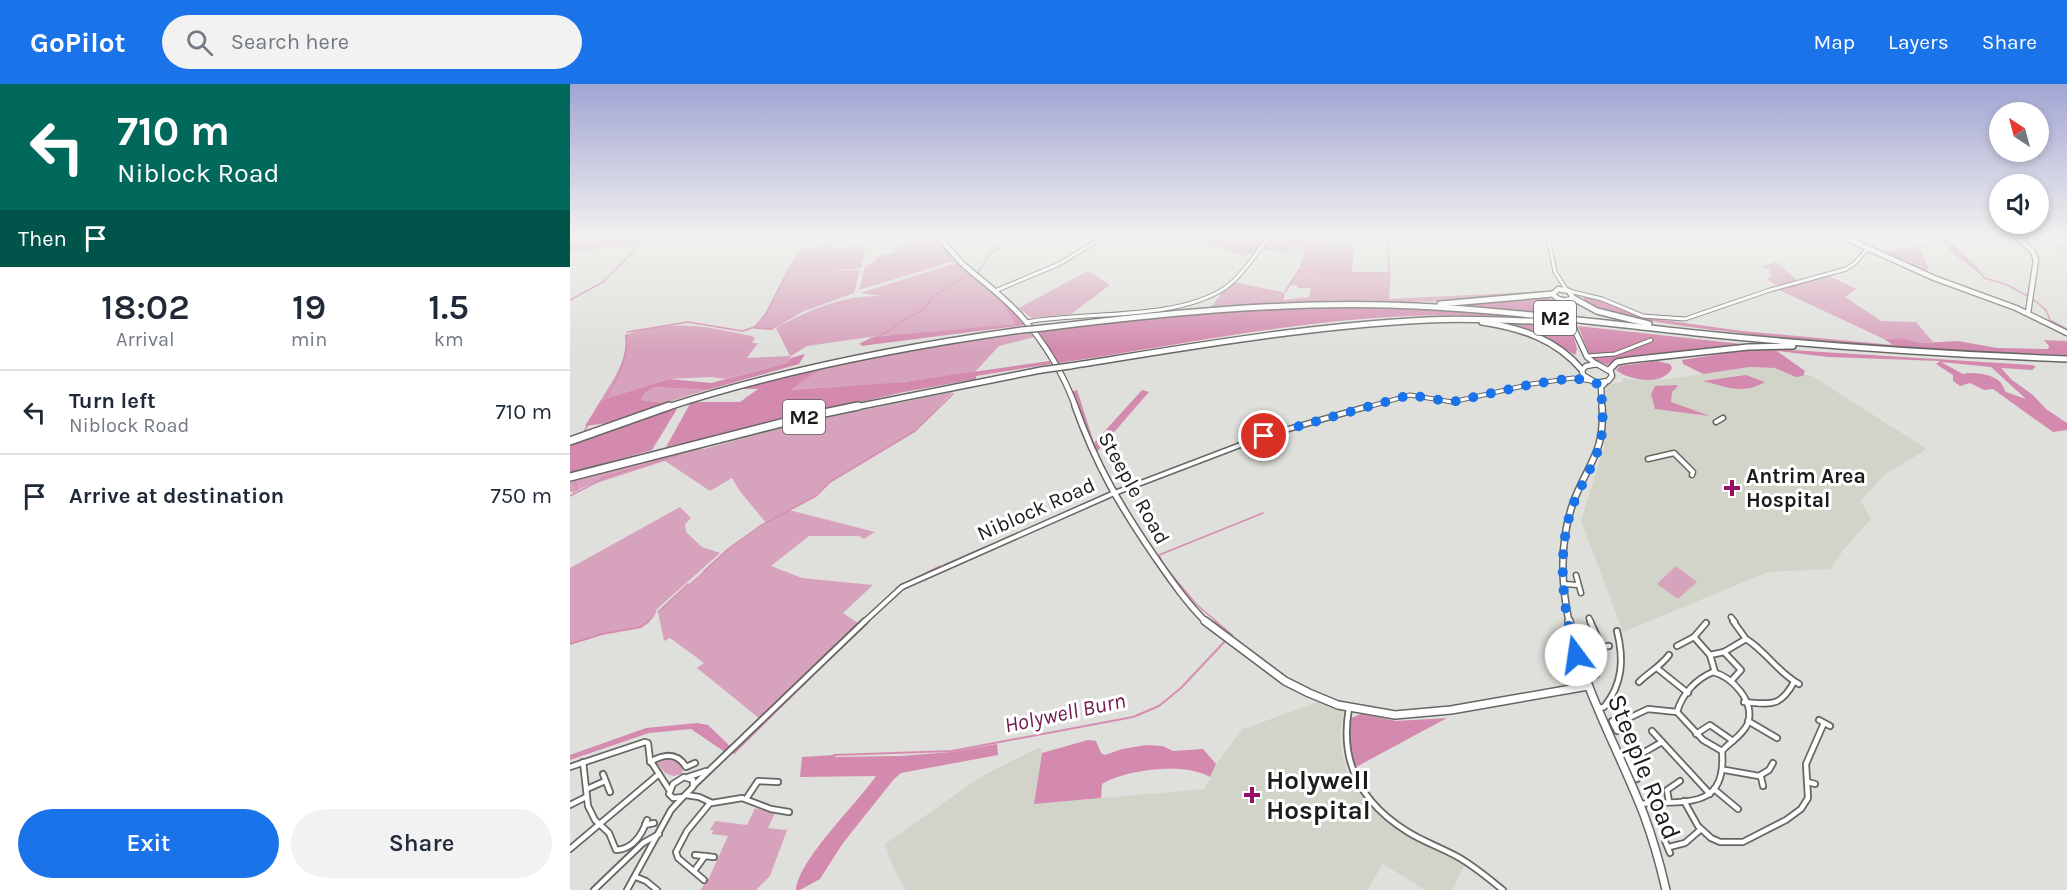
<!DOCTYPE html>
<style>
body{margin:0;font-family:Karla,sans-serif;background:#f2f2f3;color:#1f2937;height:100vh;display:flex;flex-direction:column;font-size:22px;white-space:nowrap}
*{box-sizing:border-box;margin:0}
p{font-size:20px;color:#747a83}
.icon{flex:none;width:33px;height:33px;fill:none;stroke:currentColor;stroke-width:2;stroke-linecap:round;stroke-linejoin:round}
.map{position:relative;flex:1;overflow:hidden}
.details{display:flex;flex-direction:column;background:#fff;width:570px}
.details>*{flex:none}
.guide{background:#00695c;color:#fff;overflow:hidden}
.needle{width:39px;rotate:324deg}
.fabs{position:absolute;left:1419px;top:18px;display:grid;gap:12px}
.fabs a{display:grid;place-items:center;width:60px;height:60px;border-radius:50%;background:#fff;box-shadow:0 3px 9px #0003;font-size:30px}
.pin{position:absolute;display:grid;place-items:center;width:51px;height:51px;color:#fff;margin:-26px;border:3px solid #fff;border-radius:50%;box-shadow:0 2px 6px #0007}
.me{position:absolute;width:66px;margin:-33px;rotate:346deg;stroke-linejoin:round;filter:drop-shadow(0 0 4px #0008)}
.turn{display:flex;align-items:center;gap:21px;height:126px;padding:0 18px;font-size:27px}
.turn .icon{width:78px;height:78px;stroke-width:2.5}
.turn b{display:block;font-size:42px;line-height:51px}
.then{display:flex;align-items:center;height:57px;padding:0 18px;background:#0003;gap:12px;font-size:22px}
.eta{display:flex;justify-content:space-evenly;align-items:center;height:102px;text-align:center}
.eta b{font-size:36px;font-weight:600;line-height:42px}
.primary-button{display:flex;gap:12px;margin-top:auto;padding:12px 18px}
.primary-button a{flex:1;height:69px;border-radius:36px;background:#1a73e8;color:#fff;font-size:24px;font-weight:600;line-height:69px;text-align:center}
.primary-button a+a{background:#f2f2f3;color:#1f2937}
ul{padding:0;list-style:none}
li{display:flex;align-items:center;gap:18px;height:84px;padding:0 18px;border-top:2px solid #e0e1e3}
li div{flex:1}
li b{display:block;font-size:22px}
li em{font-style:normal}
header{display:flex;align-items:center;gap:36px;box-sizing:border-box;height:84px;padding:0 30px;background:#1a73e8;color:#fff}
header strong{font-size:28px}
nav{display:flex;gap:33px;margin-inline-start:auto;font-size:21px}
.search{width:420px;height:54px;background:#f2f2f3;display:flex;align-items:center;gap:15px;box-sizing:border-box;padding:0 21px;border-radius:33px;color:#747a83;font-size:22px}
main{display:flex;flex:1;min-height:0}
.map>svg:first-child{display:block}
.built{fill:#d3d4c9}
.green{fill:#d7a3bc}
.forest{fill:#d38aae;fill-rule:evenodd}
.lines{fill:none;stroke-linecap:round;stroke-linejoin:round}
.stream-far1{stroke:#d68db1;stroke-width:1.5}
.stream{stroke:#d68db1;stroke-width:2}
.street-far2-casing{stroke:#666763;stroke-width:5}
.street-far1-casing{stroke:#666763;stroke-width:7}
.street-casing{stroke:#666763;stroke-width:8}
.secondary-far2-casing{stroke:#666763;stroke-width:7}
.secondary-far1-casing{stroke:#666763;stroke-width:8}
.secondary-casing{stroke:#666763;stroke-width:10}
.highway-far1-casing{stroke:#666763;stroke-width:8}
.highway-casing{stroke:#666763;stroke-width:10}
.street-far2{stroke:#fff;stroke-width:3}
.street-far1{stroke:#fff;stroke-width:4}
.street{stroke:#fff;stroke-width:4.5}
.secondary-far2{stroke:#fff;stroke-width:4.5}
.secondary-far1{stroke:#fff;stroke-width:5}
.secondary{stroke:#fff;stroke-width:7}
.highway-far1{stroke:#fff;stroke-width:5}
.highway{stroke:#fff;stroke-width:7}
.secondary-bridge-casing{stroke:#666763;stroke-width:7;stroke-linecap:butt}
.highway-bridge-casing{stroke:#666763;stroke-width:8;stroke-linecap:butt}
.secondary-bridge{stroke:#fff;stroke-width:4.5}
.highway-bridge{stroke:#fff;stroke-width:5}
.route{stroke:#1a73e8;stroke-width:10;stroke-dasharray:0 18}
.poi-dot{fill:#971066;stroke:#fff;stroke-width:2}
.labels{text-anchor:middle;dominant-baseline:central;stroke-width:6;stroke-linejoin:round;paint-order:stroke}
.shield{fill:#fff;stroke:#60605f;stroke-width:1.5}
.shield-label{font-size:20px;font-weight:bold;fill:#1c1c1b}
.poi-label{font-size:21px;font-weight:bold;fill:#1c1c1b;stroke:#fff;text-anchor:start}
.street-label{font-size:21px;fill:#1c1c1b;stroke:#fff}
.water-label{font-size:22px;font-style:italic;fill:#701a4d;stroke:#fff}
.near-street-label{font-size:26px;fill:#1c1c1b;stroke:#fff}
.near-poi-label{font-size:26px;font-weight:bold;fill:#1c1c1b;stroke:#fff;text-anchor:start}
</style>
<header>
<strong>GoPilot</strong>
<div class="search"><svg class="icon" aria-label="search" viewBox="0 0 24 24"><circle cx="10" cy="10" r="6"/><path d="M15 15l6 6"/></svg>Search here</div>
<nav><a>Map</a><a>Layers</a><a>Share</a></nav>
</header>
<main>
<section class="details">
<div class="guide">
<div class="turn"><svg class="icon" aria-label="left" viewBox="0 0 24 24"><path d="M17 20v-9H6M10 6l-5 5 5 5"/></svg><div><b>710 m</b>Niblock Road</div></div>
<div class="then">Then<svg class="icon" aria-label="arrive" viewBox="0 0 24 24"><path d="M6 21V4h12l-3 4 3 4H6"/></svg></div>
</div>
<div class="eta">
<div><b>18:02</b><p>Arrival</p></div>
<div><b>19</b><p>min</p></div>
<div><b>1.5</b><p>km</p></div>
</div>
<ul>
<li><svg class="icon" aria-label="left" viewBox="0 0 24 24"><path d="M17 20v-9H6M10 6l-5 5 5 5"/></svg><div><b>Turn left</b><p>Niblock Road</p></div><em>710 m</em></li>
<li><svg class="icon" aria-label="arrive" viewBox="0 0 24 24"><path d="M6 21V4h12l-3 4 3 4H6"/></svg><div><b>Arrive at destination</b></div><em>750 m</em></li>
</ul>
<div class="primary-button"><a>Exit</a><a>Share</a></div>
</section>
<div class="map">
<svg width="1497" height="806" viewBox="0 0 1497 806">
<rect width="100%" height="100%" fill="#dfe0db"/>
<g class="built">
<path d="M1181 283 1205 284 1242 292 1357 365 1314 391 1291 417 1301 435 1275 464 1260 485 1198 488 1053 548 1011 437 1034 363V308L1037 301 1052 298 1053 294 1065 296 1098 295Z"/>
<path d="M751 617 774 624 770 649 772 669 777 687 789 707 803 723 832 747 895 780 882 806H855L813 780 797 806H336L323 783 315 760 412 692 470 663 472 667 464 720 635 705 646 680 673 645Z"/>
</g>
<g class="green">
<path d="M28 152H65L72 158 0 168V157Z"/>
<path d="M352 152H366L387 176 289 206 295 183 305 177 306 173 326 168 324 166Z"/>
<path d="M615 152H695L697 153 683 170 678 169 675 172Z"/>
<path d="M701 152H739L738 158 784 162 782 188 821 189 819 215 979 207 893 217 707 220 641 223 652 209 650 208 663 198 712 208 714 210 713 216 739 213 741 204H728L727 201H719L730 182 735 164 722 161 716 169 691 165Z"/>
<path d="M1376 155C1387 169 1403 177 1413 192L1382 169 1373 158 1349 163 1359 185 1354 188 1314 169Z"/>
<path d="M260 161H263V165L296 162 291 184 260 187 290 186 284 209 232 228 202 246 183 244 191 237 219 184 234 165Z"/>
<path d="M389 178 432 219 447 240 338 251 306 252 237 262 221 272 219 279 156 295 141 293 99 295 31 316C43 295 59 276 55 251 104 235 133 242 182 252L185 254 182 259H188L177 274 220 272 206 244C238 226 274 211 311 212L290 209Z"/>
<path d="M1206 178 1229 198 1207 202 1196 194 1203 193 1199 188 1202 187 1198 184 1194 185 1193 182Z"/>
<path d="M518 187 540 201 501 230 464 234 460 233 449 224Z"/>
<path d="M1259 192 1286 205 1275 213 1311 237 1346 238 1363 258 1351 259 1333 254 1314 255 1207 205Z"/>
<path d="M460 249 464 253 429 262 404 289 323 299 219 306 251 285 371 261Z"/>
<path d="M84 303 137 306 95 319 71 316 74 310Z"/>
<path d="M383 308 345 347 260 398 246 412 219 426 305 448 294 455 289 452H239L201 482 232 494 303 501 273 529 288 539 190 635 127 584 134 579 100 554 94 557 88 528 158 465 196 439 169 406 162 394 140 407 95 377 14 403 3 409 0 407V397C27 389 112 361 134 365L234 338Z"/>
<path d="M110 423 121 434 115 440 116 448 132 463 150 469 87 525 85 531 71 543 30 550 0 560V484Z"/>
<path d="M1106 482 1127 498 1108 515 1087 500Z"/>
<path d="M97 673 104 674 113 681 112 690 103 692 95 689 86 679Z"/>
<path d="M185 724 205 729 198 744 217 746 200 792 186 806H130L139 794 158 752 141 750 144 746H140L145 737 177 741Z"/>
</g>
<g class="forest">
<path d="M405 193 445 226 456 241 291 262 292 259 302 253 446 240 432 219Z"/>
<path d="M1016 212 1079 234 1172 247 1323 261 1314 255 1333 254 1351 259 1388 257 1427 264 1478 265 1479 262 1474 256 1497 257V271C1385 267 1272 263 1161 248 1109 242 1059 236 1010 217Z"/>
<path d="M978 214 990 218 994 231 884 221Z"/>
<path d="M742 222H800L934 231V233C784 223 636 257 489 279L469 248 590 232Z"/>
<path d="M936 239 1001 244 1007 265 1005 271 965 247Z"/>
<path d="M1008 242 1181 261 1062 272 1046 276 1037 281 1021 274Z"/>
<path d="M460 248 371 261 251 285 220 306 333 298 479 277 481 280 406 292V295L334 308 96 363 121 318H170L188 305H166C262 277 361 260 460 248Z"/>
<path d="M1205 265 1462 281 1466 283 1462 286 1431 284 1442 296 1463 311 1476 325 1497 339V346L1483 348 1423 305 1414 306 1400 299 1390 302 1383 297V291L1366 280 1370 277 1258 273 1207 267 1235 287 1233 292 1226 293 1205 284 1180 283 1133 290 1113 280 1112 276 1169 267ZM1371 278 1421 283 1456 315 1436 308C1434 305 1433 302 1431 299 1425 290 1402 287 1393 290Z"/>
<path d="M235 270 229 280 137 306 84 303 74 310 71 316 95 319 38 339 15 342 31 316 99 295 141 299 218 279 221 274Z"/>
<path d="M1087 277 1100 280 1102 284C1094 302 1059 297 1046 286L1050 282Z"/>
<path d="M1176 291 1195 298C1172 311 1157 303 1133 297Z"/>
<path d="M1106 301 1108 302 1102 308 1101 318 1140 332 1085 325 1081 310 1085 302Z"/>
<path d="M507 306 524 359 572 306 579 308 525 370 501 308Z"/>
<path d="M104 322 107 325 82 366 0 389V359Z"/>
<path d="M791 630 826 637 877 634 786 683C779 670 775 649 781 634Z"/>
<path d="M127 639 138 641 161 663 155 668 121 645 79 649 0 676V671L76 644Z"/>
<path d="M518 656 526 657 531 669 535 671 552 665 576 661 593 662 603 667 633 665 646 680 640 693C616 678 556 685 532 700L531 714 464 720 472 669Z"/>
<path d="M427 660 428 671 331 689 324 695 273 759 250 795 230 806H226C228 776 287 720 306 692L230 693 232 673 264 671 265 673 331 672 381 668Z"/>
</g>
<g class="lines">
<g class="stream-far1">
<path d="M1375 152C1387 170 1402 176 1414 194L1435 200 1458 212"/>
<path d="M1469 152 1497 168"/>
<path d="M408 189 420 169 439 157 440 152"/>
<path d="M787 189H819L818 158 820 152"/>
<path d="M715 208 728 187 785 189"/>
<path d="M364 212 396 192 403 191"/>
<path d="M1463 215 1476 226 1480 236 1497 245"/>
<path d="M0 216 33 198 70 160"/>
<path d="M712 216 714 210"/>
<path d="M185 244 202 245"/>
<path d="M57 248 118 238 172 247 185 243 196 230 219 184 241 152"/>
<path d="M290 260 320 247 325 241 354 225 363 213"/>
<path d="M15 346C31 319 61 283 56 251"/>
<path d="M128 350 170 332 174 326 191 317 205 305 229 297 251 284"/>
<path d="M7 383 6 372 11 359"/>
<path d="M5 396 7 406"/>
<path d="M0 412 36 393 108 371"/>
<path d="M592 478 589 471 693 429"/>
<path d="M374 481 413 464"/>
<path d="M596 484 626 520 647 538"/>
<path d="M134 487 158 465 190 442 246 412 260 398 345 347 383 310"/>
<path d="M326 504 370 482"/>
<path d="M88 528 118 500"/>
<path d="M77 538 83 533"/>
</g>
<g class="stream">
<path d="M645 537 662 551 660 552"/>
<path d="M0 560 32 550 71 543 79 537"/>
<path d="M164 669 253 581"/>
<path d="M264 671 382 667 563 633 589 622 611 604 657 555"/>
<path d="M0 673C27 664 107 632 131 645 140 650 149 660 157 666"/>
</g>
<g class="street-far2-casing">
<g id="street-far2">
<path d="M978 152 985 188 996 205"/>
<path d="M425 207 489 180 535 152"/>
<path d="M999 207 1032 215 1073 232 1115 235 1200 206 1276 185 1285 179 1298 164"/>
<path d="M457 238C516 227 605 237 655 204 673 191 686 169 700 152"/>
<path d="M1017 272 1045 270 1081 256"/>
<path d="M794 324 840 311 882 318 962 300 1003 294 1021 297"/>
</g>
</g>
<g class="street-far1-casing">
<g id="street-far1">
<path d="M1146 338 1153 334"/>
<path d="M1078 375 1104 369 1123 388 1122 391"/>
<path d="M1006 491 1011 509"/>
<path d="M994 500 1008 501"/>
<path d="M1161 533 1165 538"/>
<path d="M1019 534 1021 538"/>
<path d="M294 538 332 503 542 410 694 352 799 322"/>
</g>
</g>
<g class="street-casing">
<g id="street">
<path d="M1020 537 1031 561"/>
<path d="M1124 553 1140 571 1145 588"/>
<path d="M1176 555C1196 567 1208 589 1229 600"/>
<path d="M1107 562 1124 553 1136 539"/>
<path d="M1019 564 1021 573 1019 581 1026 591"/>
<path d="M1005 565 1039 562"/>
<path d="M1154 568 1171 586 1162 596"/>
<path d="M1140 571 1154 568 1176 555 1163 537"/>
<path d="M1088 585 1118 609"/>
<path d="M1143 588C1162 593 1185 617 1178 639 1174 650 1160 658 1152 667L1133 656 1107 628C1112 610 1126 595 1143 588Z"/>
<path d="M1069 598C1079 588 1090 583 1099 571"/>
<path d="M1174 618C1200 620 1210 624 1224 598"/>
<path d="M779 624C769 679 791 719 838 748 854 758 872 764 888 773 904 782 918 794 933 806"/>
<path d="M1028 624 1034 623C1053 600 1054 575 1047 547"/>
<path d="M1249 636 1260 642"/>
<path d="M1042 637 1047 647"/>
<path d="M1178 637 1207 654"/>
<path d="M1044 641 1078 625 1107 628"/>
<path d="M1082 647 1140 710"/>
<path d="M1126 650 1140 641 1163 657"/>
<path d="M1055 668 1067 695"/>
<path d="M1058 674 1071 670 1092 658"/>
<path d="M13 678 18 722 25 736 39 749 46 766C63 765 72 751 77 736"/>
<path d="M80 678C94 670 107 668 116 683L125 679"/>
<path d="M0 683 75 658 78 659 80 676 100 707"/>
<path d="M1155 686 1189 692 1199 686 1203 679"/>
<path d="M33 690 40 708"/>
<path d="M114 693 123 696V703L113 713 103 714 99 710 103 700Z"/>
<path d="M118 693 136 687"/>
<path d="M1191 693 1193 702"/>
<path d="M1238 698 1245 700"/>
<path d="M124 701 295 537"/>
<path d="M17 705 35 697"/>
<path d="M1144 705 1168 725"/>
<path d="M116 711 129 713 142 719 172 714 201 725 219 728"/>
<path d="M176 715 188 697 208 698"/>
<path d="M1114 717 1128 742 1141 754 1150 758H1173L1216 736 1231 725 1238 714 1236 680 1254 639"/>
<path d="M1099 718 1097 706 1110 697"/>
<path d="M1070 720C1115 716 1157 727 1152 667"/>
<path d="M0 721 16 713"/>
<path d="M75 741 84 739"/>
<path d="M1095 757 1100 769"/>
<path d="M1099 763 1115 759 1130 746"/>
<path d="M0 765 89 690"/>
<path d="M125 771 144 773"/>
<path d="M124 787 135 772"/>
<path d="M66 793 76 797 87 806"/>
<path d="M134 796 108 774 106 768 117 747 140 719"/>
<path d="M24 806 73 759 89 750"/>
<path d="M57 806 101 726 113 713"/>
</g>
</g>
<g class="secondary-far2-casing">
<g id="secondary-far2">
<path d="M368 152C377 162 386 174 396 183 415 199 435 214 451 232 475 259 494 291 506 324"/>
<path d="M1271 152 1364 194 1446 224 1497 249"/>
<path d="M1447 152 1463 168 1466 176 1458 229"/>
<path d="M988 205 999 207 1003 214C996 218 988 217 983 210Z"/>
<path d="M992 216 1000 229"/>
<path d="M1005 247 1017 273 1026 280"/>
<path d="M1027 280 1041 288 1042 292 1038 297 1026 299 1013 291 1012 286 1016 282Z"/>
<path d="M1032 324 1031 303 1035 299"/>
</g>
</g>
<g class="secondary-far1-casing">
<g id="secondary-far1">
<path d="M505 322C526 381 550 422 585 473 601 496 616 518 636 538"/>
<path d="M999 538C991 499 990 456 1003 419 1018 378 1035 370 1032 322"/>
</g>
</g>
<g class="secondary-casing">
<g id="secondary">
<path d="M635 537 715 597 739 609 768 621 825 631 881 626 1018 602"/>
<path d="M999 537C1013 605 1049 666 1074 731 1083 755 1090 780 1096 806"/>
</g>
</g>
<g class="highway-far1-casing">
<g id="highway-far1">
<path d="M1003 214 1027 227 1079 240"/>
<path d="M870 220 983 210"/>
<path d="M912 238C951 244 986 255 1012 286"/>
<path d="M473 244C587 230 702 218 818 221 921 224 1024 238 1126 249 1250 262 1373 270 1497 275"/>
<path d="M500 282C619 263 737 242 857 236 898 234 939 236 980 238"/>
<path d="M1039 286 1047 278 1059 276 1178 263 1223 262"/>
<path d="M95 324C211 286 331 263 452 246"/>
<path d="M281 324 471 286"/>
</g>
</g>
<g class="highway-casing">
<g id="highway">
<path d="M0 357 99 322"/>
<path d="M0 393 235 333 288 322"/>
</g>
</g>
<use href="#street-far2" class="street-far2"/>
<use href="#street-far1" class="street-far1"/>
<use href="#street" class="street"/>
<use href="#secondary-far2" class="secondary-far2"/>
<use href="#secondary-far1" class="secondary-far1"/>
<use href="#secondary" class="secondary"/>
<use href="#highway-far1" class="highway-far1"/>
<use href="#highway" class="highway"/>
<g class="secondary-bridge-casing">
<path id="secondary-bridge" d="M1000 229 1005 247"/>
</g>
<g class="highway-bridge-casing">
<g id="highway-bridge">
<path d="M452 246 473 244"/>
<path d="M471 286 500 282"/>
</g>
</g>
<use href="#secondary-bridge" class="secondary-bridge"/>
<use href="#highway-bridge" class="highway-bridge"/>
</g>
<linearGradient id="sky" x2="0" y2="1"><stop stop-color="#a1a4d2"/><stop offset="0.57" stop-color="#f1f1ef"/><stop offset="1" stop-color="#f1f1ef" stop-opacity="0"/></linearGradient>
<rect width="1497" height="265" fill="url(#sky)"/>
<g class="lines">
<path class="route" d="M694 352 840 311 882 318 963 300 1004 294 1026 299 1031 303C1032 323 1035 344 1029 363 1022 386 1007 406 1000 430 987 475 993 527 1006 571"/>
</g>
<g class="poi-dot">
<path d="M1159 395h6v6h6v6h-6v6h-6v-6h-6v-6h6z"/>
<path d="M679 702h6v6h6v6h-6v6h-6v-6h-6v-6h6z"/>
</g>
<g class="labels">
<g class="shield">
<rect x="964" y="217" width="42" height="34" rx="4.5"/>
<rect x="213" y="316" width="42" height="34" rx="4.5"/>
</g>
<g class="shield-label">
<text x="985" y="234">M2</text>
<text x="234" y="333">M2</text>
</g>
<g class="poi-label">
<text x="1176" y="392">Antrim Area<tspan x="1176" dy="24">Hospital</tspan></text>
</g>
<g class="street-label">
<text transform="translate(564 404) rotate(61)">Steeple Road</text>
<text transform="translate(466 425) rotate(-24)">Niblock Road</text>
</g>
<g class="water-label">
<text transform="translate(495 629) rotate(-12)">Holywell Burn</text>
</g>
<g class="near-street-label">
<text transform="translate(1074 683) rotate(68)">Steeple Road</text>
</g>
<g class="near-poi-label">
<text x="696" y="696">Holywell<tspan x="696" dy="30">Hospital</tspan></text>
</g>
</g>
</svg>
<div class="fabs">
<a><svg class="needle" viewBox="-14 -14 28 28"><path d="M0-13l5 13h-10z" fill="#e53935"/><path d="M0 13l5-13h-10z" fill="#747a83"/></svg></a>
<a><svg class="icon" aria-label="sound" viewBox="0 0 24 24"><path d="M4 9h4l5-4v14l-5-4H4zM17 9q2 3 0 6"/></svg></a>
</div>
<div class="pin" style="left:694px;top:352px;background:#d93025"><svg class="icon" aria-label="arrive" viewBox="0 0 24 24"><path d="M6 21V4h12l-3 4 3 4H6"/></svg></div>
<svg class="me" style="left:1006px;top:571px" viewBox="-20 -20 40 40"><circle r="19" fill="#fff"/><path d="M0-13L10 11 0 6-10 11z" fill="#1a73e8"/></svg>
</div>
</main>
